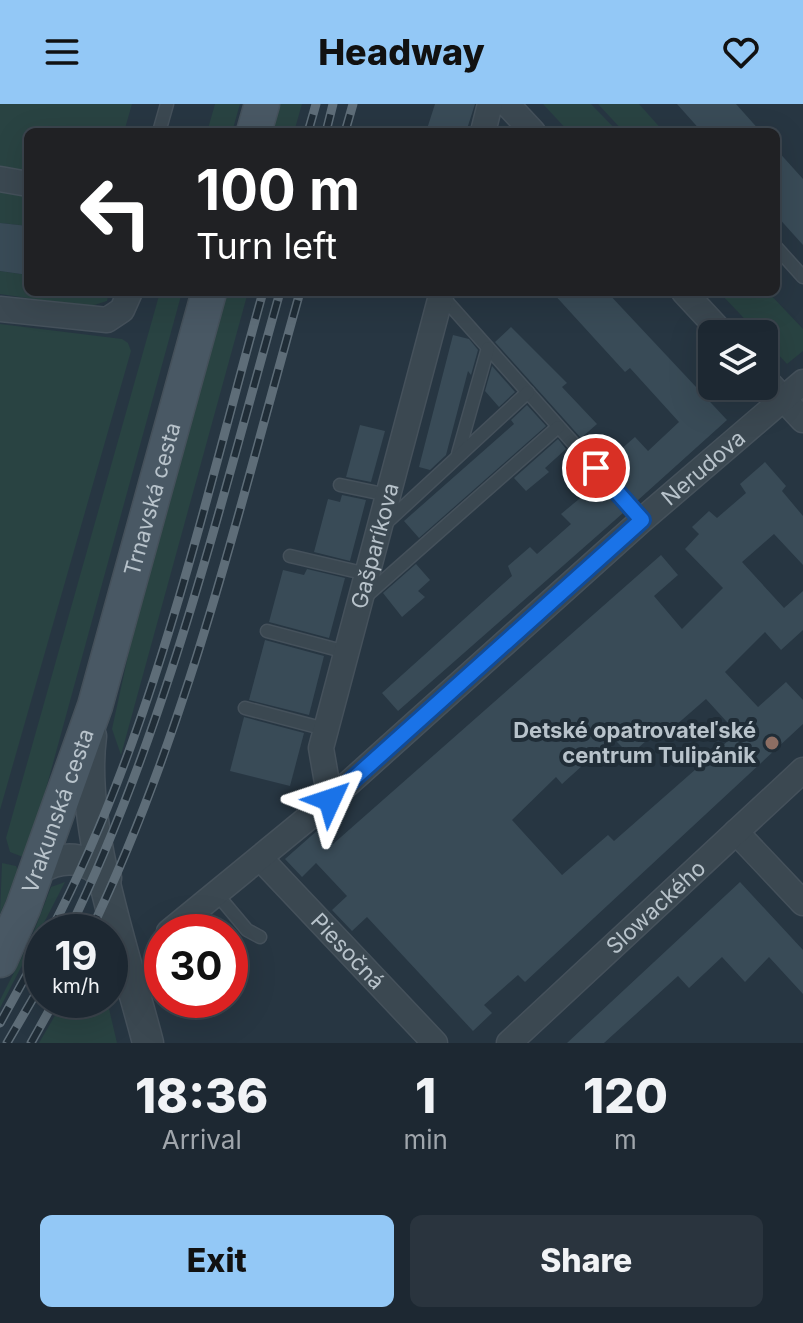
<!DOCTYPE html>
<meta charset="utf-8">
<style>
body{margin:0;font-family:Inter,sans-serif;background:#2a343e;color:#f1f3f6;height:100vh;display:flex;flex-direction:column;font-size:30px;white-space:nowrap}
*{box-sizing:border-box;margin:0}
p{font-size:26px;color:#a0a6ac}
.icon{flex:none;width:44px;height:44px;fill:none;stroke:currentColor;stroke-width:2;stroke-linecap:round;stroke-linejoin:round}
.map{position:relative;height:939px;overflow:hidden}
.sheet{display:flex;flex-direction:column;background:#1d2832;flex:1}
.sheet>*{flex:none}
.hud{position:absolute;left:24px;top:24px;width:756px;height:168px;border-radius:12px;box-shadow:0 8px 32px #0002,0 0 0 2px #3b444d;background:#202124;color:#fff;overflow:hidden}
.buttons{position:absolute;left:698px;top:216px;display:grid;gap:16px}
.buttons a{display:grid;place-items:center;width:80px;height:80px;border-radius:12px;background:#1d2832;box-shadow:0 8px 32px #0002,0 0 0 2px #3b444d;font-size:40px}
.speed{position:absolute;left:24px;top:810px;display:flex;gap:16px;font-size:40px;font-weight:700;text-align:center}
.speed>*{display:grid;place-content:center;width:104px;height:104px;border-radius:50%;background:#1d2832;box-shadow:0 8px 32px #0002,0 0 0 2px #3b444d;line-height:1}
.speed small{font-size:20px;font-weight:400}
.speed .limit{border:12px solid #d22;background:#fff;color:#111}
.pin{position:absolute;display:grid;place-items:center;width:68px;height:68px;color:#fff;margin:-34px;border:4px solid #fff;border-radius:50%;box-shadow:0 2px 8px #0007}
.me{position:absolute;width:88px;margin:-44px;rotate:48deg;stroke-linejoin:round;filter:drop-shadow(0 0 6px #0008)}
.turn{display:flex;align-items:center;gap:28px;height:168px;padding:0 40px;font-size:36px}
.turn .icon{width:104px;height:104px;stroke-width:2.5}
.turn b{display:block;font-size:56px;line-height:68px}
.eta{display:flex;justify-content:space-evenly;align-items:center;height:136px;text-align:center}
.eta b{font-size:48px;font-weight:800;line-height:56px}
.cta{display:flex;gap:16px;margin-top:auto;padding:16px 40px}
.cta a{flex:1;height:92px;border-radius:12px;background:#93c8f6;color:#111;font-size:32px;font-weight:800;line-height:92px;text-align:center}
.cta a+a{background:#2a343e;color:#f1f3f6}
header{display:flex;justify-content:space-between;align-items:center;height:104px;padding:0 40px;background:#93c8f6;color:#111;font-size:36px;font-weight:800}
.map>svg:first-child{display:block}
.green{fill:#294342}
.building{fill:#394b57;fill-rule:evenodd}
.lines{fill:none;stroke-linecap:round;stroke-linejoin:round}
.service-casing{stroke:#45515b;stroke-width:15}
.minor-casing{stroke:#45515b;stroke-width:27}
.tertiary-casing{stroke:#45515b;stroke-width:33}
.secondary-casing{stroke:#45515b;stroke-width:37}
.service{stroke:#3b4851;stroke-width:12}
.minor{stroke:#3b4851;stroke-width:24}
.tertiary{stroke:#3b4851;stroke-width:30}
.secondary{stroke:#495864;stroke-width:34}
.rail-casing{stroke:#5e6d78;stroke-width:9}
.rail{stroke:#202d37;stroke-width:6;stroke-dasharray:18;stroke-linecap:butt}
.route-casing{stroke:#114b97;stroke-width:20}
.route{stroke:#1a73e8;stroke-width:14}
.education-dot{fill:#8d6e63;stroke:#202d37;stroke-width:3}
.labels{text-anchor:middle;dominant-baseline:central;stroke-width:8;stroke-linejoin:round;paint-order:stroke}
.street-label{font-size:22px;fill:#b8c3cb;stroke:#202d37}
.poi-label{font-size:22px;font-weight:bold;fill:#b8c3cb;stroke:#202d37;text-anchor:end}
</style>
<header><svg class="icon" aria-label="menu" viewBox="0 0 24 24"><path d="M4 6h16M4 12h16M4 18h16"/></svg>Headway<svg class="icon" aria-label="heart" viewBox="0 0 24 24"><path d="M12 20l-8-8c-3-5 5-10 8-4 3-6 11-1 8 4z"/></svg></header>
<div class="map">
<svg width="803" height="939" viewBox="0 0 803 939">
<rect width="100%" height="100%" fill="#273642"/>
<g class="green">
<path d="M0 0H132L124 28H28V122L0 119Z"/>
<path d="M215 0H240L232 28H207Z"/>
<path d="M277 0H302L294 28H269Z"/>
<path d="M543 0H591L618 28H569Z"/>
<path d="M598 0H639L664 28H624Z"/>
<path d="M0 167 28 171V188H109L107 197 88 203 0 190Z"/>
<path d="M160 188H182L35 725 23 753 10 748 6 734Z"/>
<path d="M224 188H248L121 651 112 625 134 524Z"/>
<path d="M719 188H768L803 225V247L787 260 764 235V230H759Z"/>
<path d="M0 220 122 235 128 239 131 247 0 706Z"/>
<path d="M2 759 16 762 19 769 0 810Z"/>
<path d="M65 778 0 904V896L31 835 51 783Z"/>
<path d="M64 896H107L117 939H39Z"/>
</g>
<g class="building">
<path d="M435 0H475L466 28H426Z"/>
<path d="M677 0H736L761 28H702Z"/>
<path d="M776 45 803 75V141L776 111Z"/>
<path d="M0 119 28 122V171L0 167Z"/>
<path d="M552 188H607L727 316 637 397 611 368 618 362 612 353 635 333 648 347 679 318 630 264 625 268Z"/>
<path d="M511 223 567 279 562 283 597 320 581 334 495 238Z"/>
<path d="M453 231 469 235 478 246 471 271 468 267 446 351 430 366 419 363Z"/>
<path d="M492 262 515 288 499 303 485 287Z"/>
<path d="M527 301 546 322 419 434 404 417 514 320 511 316Z"/>
<path d="M360 321 385 327 371 378 346 373Z"/>
<path d="M558 335 566 345 545 364 549 368 526 387 514 374Z"/>
<path d="M765 358 786 382 782 387 803 412V461L774 430 742 458 784 504 803 487V526L781 546 765 528 725 568 758 603 786 578 803 596V620L525 878 518 871 484 901 492 909 473 927 367 813 352 827 332 806 347 792 316 759 302 773 285 755 319 725 333 740 661 451 678 471 654 492 682 525 723 484 685 445 699 430 692 423 709 407 717 414 746 389 740 380ZM706 595 737 629 614 737 608 731 562 771 512 716 556 673 562 680 613 634 630 651 654 630 660 635Z"/>
<path d="M597 380 623 409 398 607 382 589 512 472 508 462 530 443 537 450 571 420 561 410Z"/>
<path d="M342 391 366 396 350 457 314 448 328 395 340 398Z"/>
<path d="M416 460 430 476 418 487 425 493 402 513 383 489Z"/>
<path d="M307 465 345 474 329 534 269 518 283 466 304 471Z"/>
<path d="M265 536 324 552 309 611 249 596Z"/>
<path d="M244 613 304 629 290 682 230 667Z"/>
<path d="M740 778 803 846V890L769 853 745 878 722 853 689 884 678 872 604 939H567Z"/>
</g>
<g class="lines">
<g class="service-casing">
<g id="service">
<path d="M159 28 167 0"/>
<path d="M776 143 803 173"/>
<path d="M441 191 642 416"/>
<path d="M458 350 488 244"/>
<path d="M340 381 388 391"/>
<path d="M386 419 528 288"/>
<path d="M290 452 367 470"/>
<path d="M365 493 558 323"/>
<path d="M267 527 346 548"/>
<path d="M245 604 325 625"/>
<path d="M216 789 247 826 260 833"/>
</g>
</g>
<g class="minor-casing">
<g id="minor">
<path d="M507 0 533 28"/>
<path d="M483 28 490 0"/>
<path d="M0 75 28 80"/>
<path d="M684 188 723 230"/>
<path d="M0 205 107 216 122 206 130 188"/>
<path d="M764 274 803 316"/>
<path id="s1" d="M330 696 321 644 442 188"/>
<path d="M736 728 803 799"/>
<path id="s2" d="M260 754 435 939"/>
<path id="s3" d="M169 828 330 696 642 416 803 278"/>
<path id="s4" d="M509 939 803 666"/>
</g>
</g>
<g class="tertiary-casing">
<g id="tertiary">
<path d="M91 632C79 723 125 849 148 939"/>
<path d="M38 765C61 751 88 751 106 774"/>
</g>
</g>
<g class="secondary-casing">
<g id="secondary">
<path d="M254 28 262 0"/>
<path id="s5" d="M0 856 23 804 95 602 209 188"/>
</g>
</g>
<use href="#service" class="service"/>
<use href="#minor" class="minor"/>
<use href="#tertiary" class="tertiary"/>
<use href="#secondary" class="secondary"/>
<g class="rail-casing">
<g id="rail">
<path d="M308 28 316 0"/>
<path d="M326 28 333 0"/>
<path d="M345 28 353 0"/>
<path d="M50 828C154 630 203 402 263 188"/>
<path d="M68 828C167 625 219 404 280 188"/>
<path d="M90 828C188 626 239 403 300 188"/>
<path d="M0 919 42 843"/>
<path d="M7 939 42 879"/>
<path d="M31 939 55 896"/>
</g>
</g>
<use href="#rail" class="rail"/>
</g>
<g class="lines">
<g class="route-casing">
<path id="route" d="M330 696 642 416 596 364"/>
</g>
<use href="#route" class="route"/>
</g>
<circle class="education-dot" cx="772" cy="639" r="8"/>
<g class="labels">
<g class="street-label">
<text stroke="none"><textPath href="#s3" startOffset="708">Nerudova</textPath></text>
<text stroke="none"><textPath href="#s5" startOffset="486">Trnavská cesta</textPath></text>
<text stroke="none"><textPath href="#s1" startOffset="262">Gašparíkova</textPath></text>
<text stroke="none"><textPath href="#s5" startOffset="160">Vrakunská cesta</textPath></text>
<text stroke="none"><textPath href="#s4" startOffset="200">Slowackého</textPath></text>
<text stroke="none"><textPath href="#s2" startOffset="128">Piesočná</textPath></text>
</g>
<g class="poi-label">
<text x="756" y="626">Detské opatrovateľské<tspan x="756" dy="25">centrum Tulipánik</tspan></text>
</g>
</g>
</svg>
<div class="buttons">
<a><svg class="icon" aria-label="layers" viewBox="0 0 24 24"><path d="M12 4l9 5-9 5-9-5zM3 14l9 5 9-5"/></svg></a>
</div>
<div class="speed"><div>19<small>km/h</small></div><div class="limit">30</div></div>
<div class="pin" style="left:596px;top:364px;background:#d93025"><svg class="icon" aria-label="arrive" viewBox="0 0 24 24"><path d="M6 21V4h12l-3 4 3 4H6"/></svg></div>
<svg class="me" style="left:330px;top:696px" viewBox="-20 -20 40 40"><path d="M0-17L14 15 0 8-14 15z" fill="#1a73e8" stroke="#fff" stroke-width="4"/></svg>
<div class="hud">
<div class="turn"><svg class="icon" aria-label="left" viewBox="0 0 24 24"><path d="M17 20v-9H6M10 6l-5 5 5 5"/></svg><div><b>100 m</b>Turn left</div></div>
</div>
</div>
<section class="sheet">
<div class="eta">
<div><b>18:36</b><p>Arrival</p></div>
<div><b>1</b><p>min</p></div>
<div><b>120</b><p>m</p></div>
</div>
<div class="cta"><a>Exit</a><a>Share</a></div>
</section>
